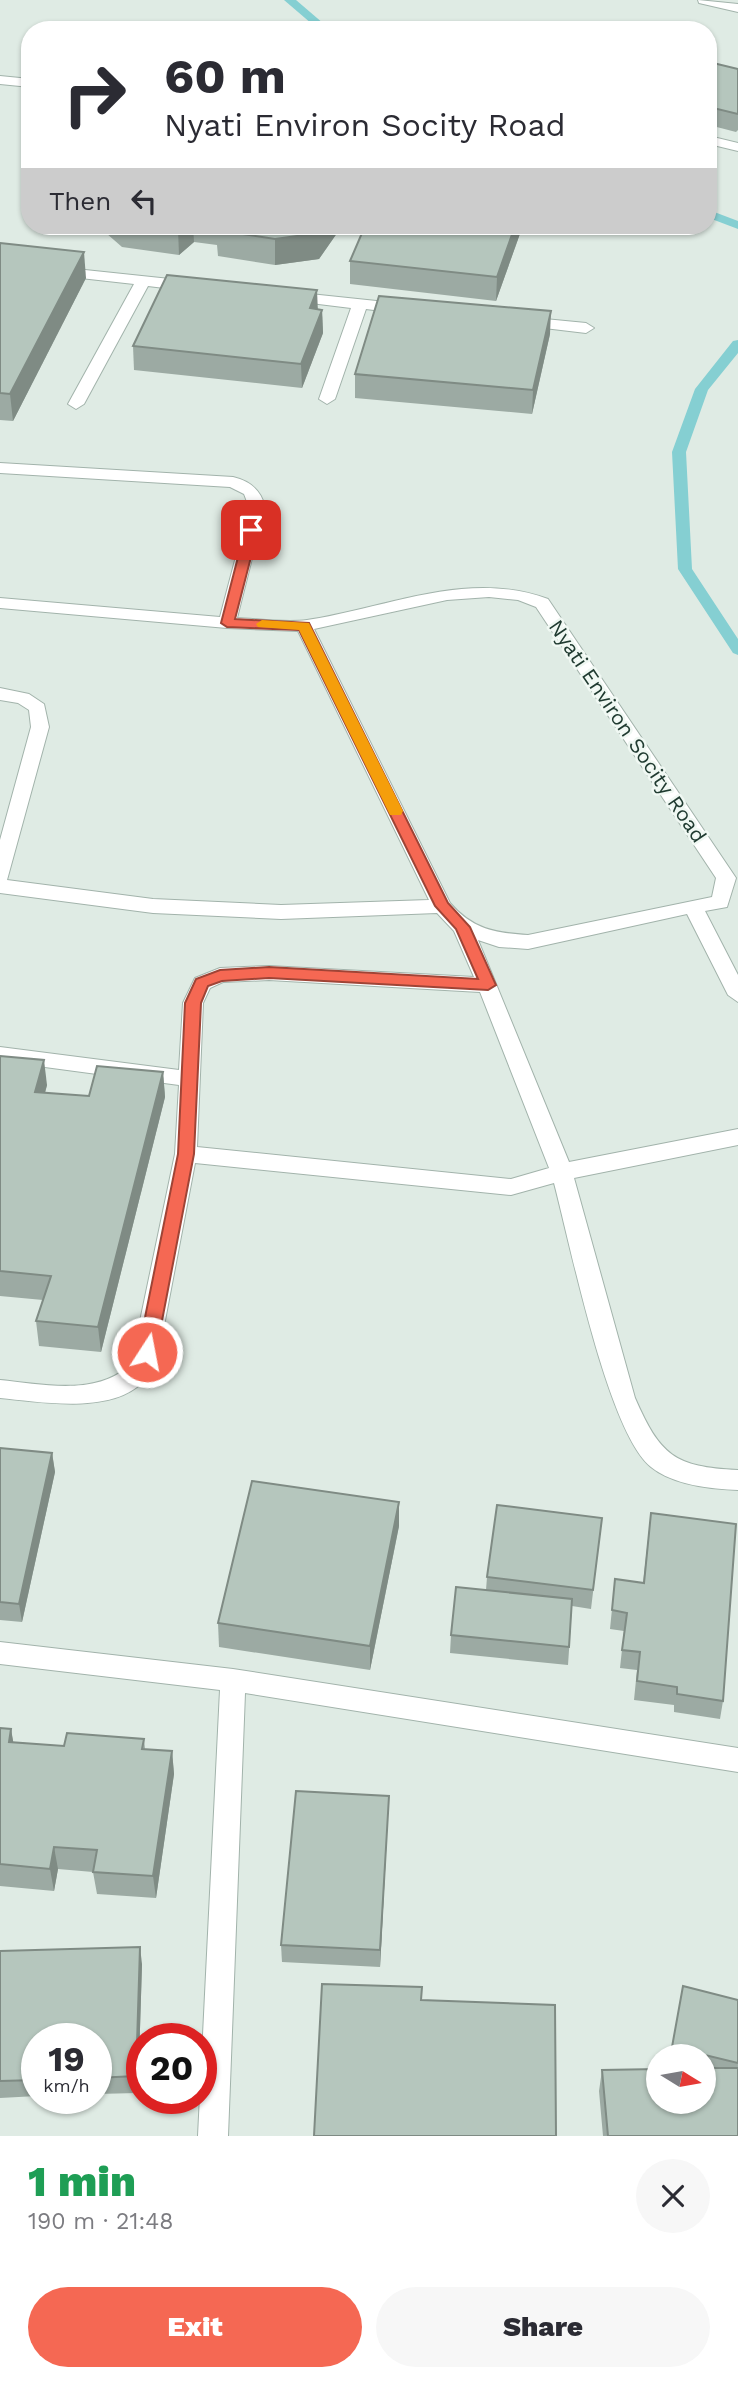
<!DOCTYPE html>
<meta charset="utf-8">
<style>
body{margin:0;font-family:"Work Sans",sans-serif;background:#f7f7f7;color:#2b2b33;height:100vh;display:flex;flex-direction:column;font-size:26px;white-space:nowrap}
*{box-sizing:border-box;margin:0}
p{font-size:23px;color:#7c7c81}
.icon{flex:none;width:38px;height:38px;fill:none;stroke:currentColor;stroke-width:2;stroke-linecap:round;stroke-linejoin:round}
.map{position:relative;height:2136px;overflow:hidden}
.panel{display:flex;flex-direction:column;background:#fff;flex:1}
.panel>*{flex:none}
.top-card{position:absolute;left:21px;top:21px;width:696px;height:214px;border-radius:28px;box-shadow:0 2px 5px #0004;background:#fff;color:#2b2b33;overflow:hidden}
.needle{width:46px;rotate:101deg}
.fabs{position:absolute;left:646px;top:2044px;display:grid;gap:14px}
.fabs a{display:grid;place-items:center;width:70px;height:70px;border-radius:50%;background:#fff;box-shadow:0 2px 5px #0004;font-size:35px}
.speed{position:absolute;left:21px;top:2023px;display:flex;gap:14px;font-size:35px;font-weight:700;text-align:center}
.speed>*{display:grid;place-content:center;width:91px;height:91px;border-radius:50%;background:#fff;box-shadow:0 2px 5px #0004;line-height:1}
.speed small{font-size:18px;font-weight:400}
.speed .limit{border:10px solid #d22;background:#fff;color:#111}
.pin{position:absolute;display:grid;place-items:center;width:60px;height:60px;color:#fff;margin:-30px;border-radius:14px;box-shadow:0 4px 10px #0006}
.me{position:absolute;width:77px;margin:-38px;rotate:11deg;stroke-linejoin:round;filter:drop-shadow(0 0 5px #0008)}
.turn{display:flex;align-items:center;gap:24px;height:147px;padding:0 28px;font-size:32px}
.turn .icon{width:91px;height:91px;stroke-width:2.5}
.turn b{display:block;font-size:49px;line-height:60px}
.then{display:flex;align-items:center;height:66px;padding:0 28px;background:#0003;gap:14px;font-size:26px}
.round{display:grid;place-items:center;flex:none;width:74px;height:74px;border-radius:37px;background:#f7f7f7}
.headline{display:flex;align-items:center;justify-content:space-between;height:119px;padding:0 28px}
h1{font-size:42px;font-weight:800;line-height:52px;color:#1e9e55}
.primary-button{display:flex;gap:14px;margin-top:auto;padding:14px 28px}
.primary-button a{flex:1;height:80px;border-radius:42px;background:#f56853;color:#fff;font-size:28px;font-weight:800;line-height:80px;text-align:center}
.primary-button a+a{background:#f7f7f7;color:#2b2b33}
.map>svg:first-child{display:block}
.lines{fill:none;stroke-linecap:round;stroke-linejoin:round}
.stream{fill:#85cfd2;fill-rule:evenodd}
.service-casing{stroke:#a2b3ab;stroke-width:2}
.minor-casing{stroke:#a2b3ab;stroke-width:2}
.service{fill:#fff;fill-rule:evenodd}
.minor{fill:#fff;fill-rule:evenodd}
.wall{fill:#9caaa3}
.shaded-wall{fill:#7f8b84}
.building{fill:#b5c6bd;stroke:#7f8b84;stroke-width:2}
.route{fill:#f56853;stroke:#9f4436;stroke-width:2}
.slow{fill:#f59e0b}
.labels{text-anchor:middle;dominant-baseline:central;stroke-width:5;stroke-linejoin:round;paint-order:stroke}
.street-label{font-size:21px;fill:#203b31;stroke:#f0f8f3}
</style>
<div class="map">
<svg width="738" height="2136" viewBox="0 0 738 2136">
<rect width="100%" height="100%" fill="#dfebe4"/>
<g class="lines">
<g class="stream">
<path d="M284 0H296L331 30H319Z"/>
<path d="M709 210 738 221V229L709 218Z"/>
<path d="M738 340V353L708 390 686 452 692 569 738 639V655L733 653 678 569 672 452 695 389 733 341Z"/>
</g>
<g class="service-casing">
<g id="service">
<path d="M0 261 189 281 197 286 189 291 148 286 84 404 76 409 68 404 134 284 0 269Z"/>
<path d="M291 292 405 304 413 309 405 314 366 309 335 399 327 404 319 399 351 308 286 300 283 297Z"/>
<path d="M524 317 586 323 594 328 586 333 519 325V319Z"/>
<path d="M0 463 233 477C250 481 261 490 265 507L237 618C259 619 285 623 307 620 387 608 468 569 548 599L736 878 727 907 705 911 738 975V1002L728 995 687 914 528 949 499 947 478 940 569 1162 738 1129V1145L574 1178 635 1398C660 1455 674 1467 738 1470V1490C711 1489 673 1485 651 1467 608 1433 570 1243 554 1183L511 1195 195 1163 159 1352C155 1360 153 1370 147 1377 118 1416 41 1402 0 1398V1380C42 1384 97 1397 131 1364L175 1154 179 1085 0 1061V1047L179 1070 183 1003 195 978 220 968 269 966 474 977 454 931 437 913 281 919 153 913 0 893V840L31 727 29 710 18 703 0 700V688L29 694 44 704 49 727 7 880 153 899 281 905 429 900 298 631 227 628 0 608V598L220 617 249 507 244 494 230 487 0 473ZM489 597 518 600 536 607 716 878 712 897 528 935C495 933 472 929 450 903L314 629 447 600ZM269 980 480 992 549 1168 511 1179 197 1147 203 1003 210 988 223 982Z"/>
</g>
</g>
<g class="minor-casing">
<g id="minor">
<path d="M698 0 738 4V12L699 3Z"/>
<path d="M0 76 30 79V87L0 84Z"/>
<path d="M709 136 738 143V151L709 144Z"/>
<path d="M0 1642 233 1669 738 1748V1772L245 1693 228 2136H198L220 1690 0 1664Z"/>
</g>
</g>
<use href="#service" class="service"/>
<use href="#minor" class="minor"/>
</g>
<g class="wall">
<path d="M709 62 738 69V130L736 132 709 125Z"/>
<path d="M98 226H342L319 259 275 265 218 256 217 245 194 242 179 255 122 247Z"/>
<path d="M522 228 496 301 350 284V261Z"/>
<path d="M0 243 86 278 13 421 0 420Z"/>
<path d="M318 309 322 310 323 333 302 388 134 370 133 346Z"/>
<path d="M550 334 532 414 355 398V374Z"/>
<path d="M0 1056 47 1085 45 1093 89 1096 163 1072 165 1097 101 1352 39 1346 36 1321 43 1300 0 1296Z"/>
<path d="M0 1448 52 1453 55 1472 22 1622 0 1620Z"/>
<path d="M651 1513 723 1701 720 1719 674 1712V1705L634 1700 637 1670 620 1668 624 1631 610 1629 615 1579 643 1583Z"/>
<path d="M602 1518 591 1609 572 1606 568 1665 450 1653 451 1635 486 1590 487 1577Z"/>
<path d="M399 1526 370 1670 219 1647 218 1623Z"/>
<path d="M0 1728 11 1729 13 1742 64 1746 144 1739 145 1749 172 1751 174 1774 156 1898 97 1894 93 1872 58 1869 54 1891 0 1886Z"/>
<path d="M389 1796 380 1967 282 1962 281 1945Z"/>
<path d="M0 1951 142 1964 138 2093 96 2094V2039H37V2096L0 2098Z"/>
<path d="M683 1986 738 2000V2136H603L599 2091 602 2070 717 2068 704 2065V2056H670Z"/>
</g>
<g class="shaded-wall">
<path d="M181 226H193L194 242 179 255 178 229Z"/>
<path d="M324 226H342L319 259 275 265V239Z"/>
<path d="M515 226H522V228L496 301 497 277Z"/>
<path d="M84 252 86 278 13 421 10 394Z"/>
<path d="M317 290 318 313 310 308Z"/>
<path d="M322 310 323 333 302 388 301 364Z"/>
<path d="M551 311 550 334 532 414 533 390Z"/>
<path d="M44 1060 47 1085 38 1117 35 1092Z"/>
<path d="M163 1072 165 1097 101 1352 98 1327Z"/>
<path d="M52 1453 55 1472 22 1622 19 1604Z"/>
<path d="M399 1502V1526L370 1670V1646Z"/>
<path d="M11 1729 15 1752 9 1742Z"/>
<path d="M172 1751 174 1774 156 1898 153 1876Z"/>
<path d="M389 1796 388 1814 380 1967V1950Z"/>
<path d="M54 1847 58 1869 54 1891 50 1869Z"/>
<path d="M140 1947 142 1964 138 2093 136 2076Z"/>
</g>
<g class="building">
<path d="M709 62 738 69V114L709 107Z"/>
<path d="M157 226H181L178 229Z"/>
<path d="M218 226H324L319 233 275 239 216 230Z"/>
<path d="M365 226H515L497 277 350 261Z"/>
<path d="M0 243 84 252 10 394 0 393Z"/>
<path d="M167 275 317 290 310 308 322 310 301 364 133 346Z"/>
<path d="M379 296 551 311 533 390 355 374Z"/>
<path d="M0 1056 44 1060 35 1092 89 1096 97 1066 163 1072 98 1327 36 1321 51 1276 0 1271Z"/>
<path d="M0 1448 52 1453 19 1604 0 1602Z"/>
<path d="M252 1481 399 1502 370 1646 218 1623Z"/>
<path d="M497 1505 602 1518 593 1590 487 1577Z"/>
<path d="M651 1513 736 1524 723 1701 677 1694V1687L637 1681 640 1652 622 1650 627 1613 612 1610 615 1579 644 1583Z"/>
<path d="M456 1587 572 1599 569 1647 451 1635Z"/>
<path d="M0 1728 11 1729 9 1742 64 1746 67 1733 144 1739 142 1749 172 1751 153 1876 93 1872 97 1850 54 1847 50 1869 0 1864Z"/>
<path d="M296 1791 389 1796 380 1950 281 1945Z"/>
<path d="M140 1947 136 2076 96 2078V2039H37V2080L0 2081V1951Z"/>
<path d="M322 1984 422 1987 421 2000 555 2005 556 2136H314Z"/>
<path d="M683 1986 738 2000V2063L672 2047Z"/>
<path d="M704 2068H738V2136H608L602 2070 658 2069V2102H704Z"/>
</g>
<path class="route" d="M251 527 258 530 235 619 309 623 448 903 470 927 496 985 488 990 269 978 222 981 208 986 201 1003 194 1154 156 1352 147 1359 138 1352 178 1154 185 1003 196 979 220 970 269 967 478 979 456 929 435 906 299 630 227 627 221 623 245 530Z"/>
<path class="slow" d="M262 620 309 623 403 811 401 815H390L388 811 299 630 258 627 256 624Z"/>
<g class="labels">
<g class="street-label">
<text transform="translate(628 731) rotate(56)">Nyati Environ Socity Road</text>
</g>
</g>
</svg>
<div class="fabs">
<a><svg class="needle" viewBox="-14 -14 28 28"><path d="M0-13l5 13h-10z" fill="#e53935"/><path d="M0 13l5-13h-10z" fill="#7c7c81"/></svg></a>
</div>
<div class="speed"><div>19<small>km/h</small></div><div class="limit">20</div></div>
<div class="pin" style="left:251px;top:530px;background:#d93025"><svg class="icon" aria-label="arrive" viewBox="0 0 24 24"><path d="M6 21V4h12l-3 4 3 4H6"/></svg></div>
<svg class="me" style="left:147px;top:1352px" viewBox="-20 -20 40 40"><circle r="17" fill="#f56853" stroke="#fff" stroke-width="3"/><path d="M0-11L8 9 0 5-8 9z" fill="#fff"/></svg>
<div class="top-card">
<div class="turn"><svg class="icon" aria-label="right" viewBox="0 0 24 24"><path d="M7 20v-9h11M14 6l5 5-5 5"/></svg><div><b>60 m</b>Nyati Environ Socity Road</div></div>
<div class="then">Then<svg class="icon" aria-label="left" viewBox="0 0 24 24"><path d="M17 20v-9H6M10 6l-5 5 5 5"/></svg></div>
</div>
</div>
<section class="panel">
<div class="headline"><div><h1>1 min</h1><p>190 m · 21:48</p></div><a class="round"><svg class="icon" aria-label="close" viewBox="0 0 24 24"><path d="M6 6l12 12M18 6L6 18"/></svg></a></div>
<div class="primary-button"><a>Exit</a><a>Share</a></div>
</section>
